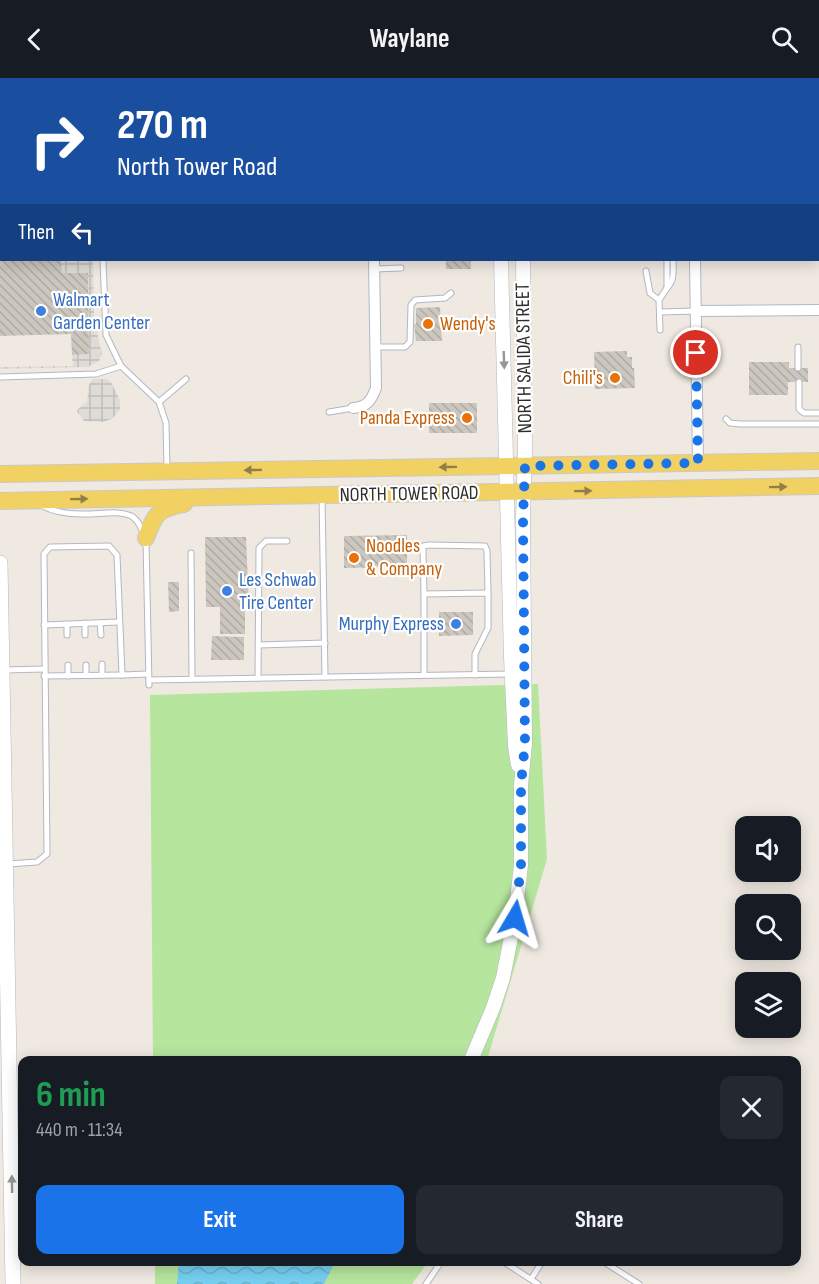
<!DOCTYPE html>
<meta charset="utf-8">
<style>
body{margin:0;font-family:"Sofia Sans Condensed",sans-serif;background:#242831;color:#f1f3f6;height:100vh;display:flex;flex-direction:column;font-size:22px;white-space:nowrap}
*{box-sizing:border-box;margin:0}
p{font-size:20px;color:#9ea1a6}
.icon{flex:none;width:33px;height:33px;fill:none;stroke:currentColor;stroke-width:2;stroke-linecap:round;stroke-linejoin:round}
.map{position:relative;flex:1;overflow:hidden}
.details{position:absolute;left:18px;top:978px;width:783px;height:210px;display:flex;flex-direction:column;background:#171b24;border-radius:12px;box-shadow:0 3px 15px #0003}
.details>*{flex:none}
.top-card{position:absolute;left:0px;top:0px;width:819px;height:183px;box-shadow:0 3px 15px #0003;background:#1a4fa0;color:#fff;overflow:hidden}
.fabs{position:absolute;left:735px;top:738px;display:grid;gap:12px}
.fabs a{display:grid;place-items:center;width:66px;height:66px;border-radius:12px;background:#171b24;box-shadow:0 3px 15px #0003;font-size:30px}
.pin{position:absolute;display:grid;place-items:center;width:51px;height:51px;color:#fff;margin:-26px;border:3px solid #fff;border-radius:50%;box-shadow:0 2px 6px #0007}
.me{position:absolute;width:66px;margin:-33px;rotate:7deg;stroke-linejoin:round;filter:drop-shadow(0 0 4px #0008)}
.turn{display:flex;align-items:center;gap:21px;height:126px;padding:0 18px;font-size:27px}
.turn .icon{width:78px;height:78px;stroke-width:2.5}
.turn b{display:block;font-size:42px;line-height:51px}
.then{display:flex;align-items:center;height:57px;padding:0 18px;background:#0003;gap:12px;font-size:22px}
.round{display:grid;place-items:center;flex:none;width:63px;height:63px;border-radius:12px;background:#242831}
.headline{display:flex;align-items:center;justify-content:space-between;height:102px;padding:0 18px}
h1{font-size:36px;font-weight:700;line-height:45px;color:#1e9e55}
.button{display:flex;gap:12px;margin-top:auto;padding:12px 18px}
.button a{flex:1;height:69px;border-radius:12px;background:#1a73e8;color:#fff;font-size:24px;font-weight:700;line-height:69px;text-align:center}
.button a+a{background:#242831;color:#f1f3f6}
header{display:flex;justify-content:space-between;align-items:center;height:78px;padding:0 18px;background:#171b24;font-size:27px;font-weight:700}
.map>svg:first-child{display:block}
.grass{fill:#b6e59e}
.plaza{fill:url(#plaza-grid)}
.water{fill:url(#water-waves)}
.building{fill:url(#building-back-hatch)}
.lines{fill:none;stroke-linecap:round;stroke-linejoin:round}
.service-casing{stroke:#b4b7c1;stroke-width:7}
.minor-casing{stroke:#b4b7c1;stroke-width:12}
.tertiary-casing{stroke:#b4b7c1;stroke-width:15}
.secondary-casing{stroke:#b4b7c1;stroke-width:16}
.primary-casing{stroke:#c9c9c9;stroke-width:18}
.service{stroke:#fff;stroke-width:5}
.minor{stroke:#fff;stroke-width:10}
.tertiary{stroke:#fff;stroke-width:14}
.secondary{stroke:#fff;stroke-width:15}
.primary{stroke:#f2d163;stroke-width:16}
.oneway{fill:#969696}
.oneway2{fill:#908048}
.route{stroke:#1a73e8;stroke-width:10;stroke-dasharray:0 18}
.shop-dot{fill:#3f7fe0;stroke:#fff;stroke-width:2}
.food-dot{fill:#e8710a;stroke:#fff;stroke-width:2}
.labels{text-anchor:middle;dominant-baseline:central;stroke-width:4.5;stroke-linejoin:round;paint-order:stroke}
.shop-label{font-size:20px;fill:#366cbe;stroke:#fff;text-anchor:start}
.food-label{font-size:20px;fill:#c56008;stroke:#fff;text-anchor:start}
.street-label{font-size:20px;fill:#2e2e2e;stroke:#fff}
</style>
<header><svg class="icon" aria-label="back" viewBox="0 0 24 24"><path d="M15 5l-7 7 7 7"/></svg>Waylane<svg class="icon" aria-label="search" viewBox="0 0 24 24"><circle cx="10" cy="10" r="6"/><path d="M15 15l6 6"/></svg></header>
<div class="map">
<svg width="819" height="1206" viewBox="0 0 819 1206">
<defs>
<pattern id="plaza-grid" width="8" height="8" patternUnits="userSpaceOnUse" patternTransform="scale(1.5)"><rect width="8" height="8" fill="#dfdcd8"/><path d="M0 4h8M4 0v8" fill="none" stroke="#c0bdba"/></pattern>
<pattern id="water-waves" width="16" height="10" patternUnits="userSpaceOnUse" patternTransform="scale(1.5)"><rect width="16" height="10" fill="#75cff0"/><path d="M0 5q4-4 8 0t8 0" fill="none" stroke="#66b2ce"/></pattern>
<pattern id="building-back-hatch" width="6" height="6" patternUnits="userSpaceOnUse" patternTransform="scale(1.5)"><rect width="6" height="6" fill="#cbc7bf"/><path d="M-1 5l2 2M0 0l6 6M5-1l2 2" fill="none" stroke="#afaba4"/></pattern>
</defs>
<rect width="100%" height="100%" fill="#efe9e1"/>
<g class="grass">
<path d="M538 606 547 781 487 982H153L150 617Z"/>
<path d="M155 1184H428L412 1206H155Z"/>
</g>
<g class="plaza">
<path d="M61 182H93L94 242 102 276 99 283 88 289 0 291V289L73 288 72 277 89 276 88 195H62Z"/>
<path d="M93 301H106L111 304 120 322V332L112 341 103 344 84 343 78 335 77 332 87 324 89 307Z"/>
</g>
<path class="water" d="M179 1184H335L324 1206H177Z"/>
<g class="building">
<path d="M0 182H61L62 195H88L89 276 72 277 71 256 0 258Z"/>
<rect x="446" y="182" width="25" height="9"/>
<path d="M440 229 442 263H416L414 246H416V230Z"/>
<path d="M627 273V279H632V290H634L635 310 595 311 594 274Z"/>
<path d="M749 284H789V290H808V304H788V317H749Z"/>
<rect x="429" y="325" width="48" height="30"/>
<path d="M407 457V489L344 490V458Z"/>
<path d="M205 459H246L249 529H245V556H220V529H206Z"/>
<path d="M168 504H179V533L169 534Z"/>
<path d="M439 534H473V557L439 558Z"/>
<path d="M212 558 244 559V582H211Z"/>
</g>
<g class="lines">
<g class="service-casing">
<g id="service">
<path d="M98 0V2"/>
<path d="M814 2V0"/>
<path d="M818 93H819"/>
<path d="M103 182 106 257 121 288 159 324 166 345 167 390"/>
<path d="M374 191 401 190"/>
<path d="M646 193 650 215 659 222 660 252"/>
<path d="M667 210C675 202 673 192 673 182"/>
<path d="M659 222 667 210V182"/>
<path d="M660 234 696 233"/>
<path d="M376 269H405L410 264 411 227 415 222 445 220 451 215"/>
<path d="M798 269V290"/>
<path d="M0 299 96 296 121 288"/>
<path d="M799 304V331L804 335H819"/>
<path d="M159 324 186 301"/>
<path d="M329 334 353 330"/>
<path d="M726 341 730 345 740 346H819"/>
<path d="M322 418 325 599"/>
<path d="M41 427C53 434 67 436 82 436 97 437 120 431 133 439 138 443 141 449 143 455"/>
<path d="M146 463 149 607"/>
<path d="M191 475 192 601"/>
<path d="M424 516 423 474V468L429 467 485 468 487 473 488 515"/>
<path d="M85 545V557"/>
<path d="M100 545 101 557"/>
<path d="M67 546V557"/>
<path d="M44 547 119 544"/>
<path d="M259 567 325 565"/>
<path d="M102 586V597"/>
<path d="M68 587V598"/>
<path d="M86 587V597"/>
<path d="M4 592 44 591"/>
<path d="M424 597V516L488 515V550L475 576V597"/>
<path d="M44 598 122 597"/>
<path d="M258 600 259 470 266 463H287"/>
<path d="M149 602 510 596"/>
<path d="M8 786 37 784 47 776 44 476 50 469 109 468 117 477 122 597 148 596"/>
<path d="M504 1184 538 1206"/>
<path d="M604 1184 639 1206"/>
<path d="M531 1201 542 1184"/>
<path d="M426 1206 441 1184"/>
</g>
</g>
<g class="minor-casing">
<g id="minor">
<path d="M369 0V2"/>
<path d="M693 0V2"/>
<path d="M695 182 698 385"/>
<path d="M696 233 819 232"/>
<path d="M353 330C367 329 371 323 376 310L374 182"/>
</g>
</g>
<g class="tertiary-casing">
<g id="tertiary">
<path d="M498 0V2"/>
<path d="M520 0V2"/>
<path d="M501 182 511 579 515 668 518 687"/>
<path d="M471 982 493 930 503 900 515 839 521 787V707L525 665 523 440 525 371 523 182"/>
</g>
</g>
<g class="secondary-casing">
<path id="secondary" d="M0 485 13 1206"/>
</g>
<g class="primary-casing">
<g id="primary">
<path d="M0 396 819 383"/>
<path d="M0 423 819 408"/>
<path d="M146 460C155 436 157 431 184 426"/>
</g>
</g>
<use href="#service" class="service"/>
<use href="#minor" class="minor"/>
<use href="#tertiary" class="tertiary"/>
<use href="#secondary" class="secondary"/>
<use href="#primary" class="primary"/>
</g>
<defs><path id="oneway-solid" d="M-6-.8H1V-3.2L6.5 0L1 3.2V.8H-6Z" transform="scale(1.5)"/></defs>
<g class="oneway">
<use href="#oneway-solid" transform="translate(504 282) rotate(88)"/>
<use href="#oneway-solid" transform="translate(12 1106) rotate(-91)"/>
</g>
<g class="oneway2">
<use href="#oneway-solid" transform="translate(448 389) rotate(179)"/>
<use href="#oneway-solid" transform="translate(253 392) rotate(179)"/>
<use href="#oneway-solid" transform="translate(778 409) rotate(-1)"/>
<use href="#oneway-solid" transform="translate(583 413) rotate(-1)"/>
<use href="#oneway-solid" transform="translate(79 421) rotate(-1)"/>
</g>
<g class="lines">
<path class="route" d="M515 840 521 787V707L525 665 523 440 525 388 698 385 696 275"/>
</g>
<g class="shop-dot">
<circle cx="41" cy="233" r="6"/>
<circle cx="227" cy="513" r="6"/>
<circle cx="456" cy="546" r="6"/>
</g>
<g class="food-dot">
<circle cx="428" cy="246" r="6"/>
<circle cx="615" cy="300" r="6"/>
<circle cx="467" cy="340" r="6"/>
<circle cx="354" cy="480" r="6"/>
</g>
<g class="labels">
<g class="shop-label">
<text x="53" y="222">Walmart<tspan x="53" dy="23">Garden Center</tspan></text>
<text x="239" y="502">Les Schwab<tspan x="239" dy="23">Tire Center</tspan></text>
<text x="444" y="546" text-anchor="end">Murphy Express</text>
</g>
<g class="food-label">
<text x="440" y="246">Wendy's</text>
<text x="603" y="300" text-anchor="end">Chili's</text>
<text x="455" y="340" text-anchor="end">Panda Express</text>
<text x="366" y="468">Noodles<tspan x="366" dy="23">&amp; Company</tspan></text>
</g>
<g class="street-label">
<text transform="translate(524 280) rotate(-91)">NORTH SALIDA STREET</text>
<text transform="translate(409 416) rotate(-1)">NORTH TOWER ROAD</text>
</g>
</g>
</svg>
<div class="fabs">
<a><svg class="icon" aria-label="sound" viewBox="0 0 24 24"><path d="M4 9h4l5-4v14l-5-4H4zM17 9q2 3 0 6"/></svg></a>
<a><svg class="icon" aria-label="search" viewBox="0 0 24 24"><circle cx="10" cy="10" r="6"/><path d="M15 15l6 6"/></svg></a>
<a><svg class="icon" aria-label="layers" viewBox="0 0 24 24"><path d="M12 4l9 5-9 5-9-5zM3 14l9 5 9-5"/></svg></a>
</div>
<div class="pin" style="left:696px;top:275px;background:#d93025"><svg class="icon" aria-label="arrive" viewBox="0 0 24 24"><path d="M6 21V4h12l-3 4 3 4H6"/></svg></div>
<svg class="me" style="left:515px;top:840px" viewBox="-20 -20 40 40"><path d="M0-17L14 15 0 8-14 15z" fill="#1a73e8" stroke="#fff" stroke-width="4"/></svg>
<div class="top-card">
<div class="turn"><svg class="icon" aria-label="right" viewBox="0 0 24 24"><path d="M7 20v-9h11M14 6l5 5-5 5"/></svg><div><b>270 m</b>North Tower Road</div></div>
<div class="then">Then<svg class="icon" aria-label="left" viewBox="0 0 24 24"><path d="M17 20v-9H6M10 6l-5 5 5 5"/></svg></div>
</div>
<section class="details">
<div class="headline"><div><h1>6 min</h1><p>440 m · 11:34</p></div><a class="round"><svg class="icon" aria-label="close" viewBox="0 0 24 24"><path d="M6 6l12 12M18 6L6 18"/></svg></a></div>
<div class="button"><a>Exit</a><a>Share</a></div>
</section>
</div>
